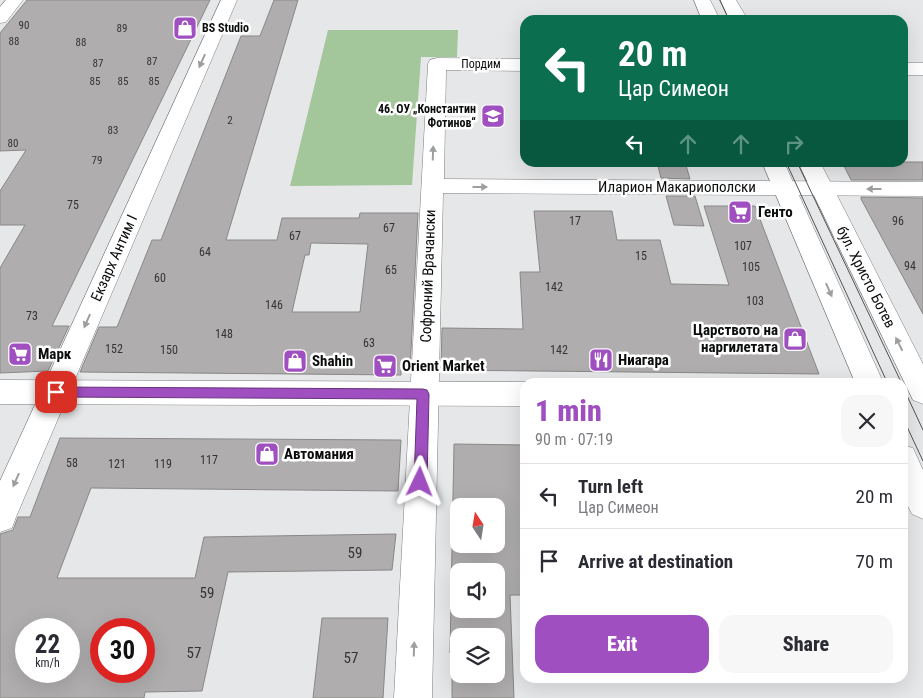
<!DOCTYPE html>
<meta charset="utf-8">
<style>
body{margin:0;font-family:"Roboto Condensed",sans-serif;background:#f7f7f7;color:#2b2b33;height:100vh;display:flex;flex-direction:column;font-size:19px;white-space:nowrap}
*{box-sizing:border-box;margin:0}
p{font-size:16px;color:#7c7c81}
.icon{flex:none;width:28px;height:28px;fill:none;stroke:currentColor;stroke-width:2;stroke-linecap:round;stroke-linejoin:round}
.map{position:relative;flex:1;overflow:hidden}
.details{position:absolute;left:520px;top:378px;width:388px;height:305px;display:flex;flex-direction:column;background:#fff;border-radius:15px;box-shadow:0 5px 20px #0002}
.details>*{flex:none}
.hud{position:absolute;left:520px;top:15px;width:388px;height:152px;border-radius:15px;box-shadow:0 5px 20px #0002;background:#0b6e4f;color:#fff;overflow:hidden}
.needle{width:32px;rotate:348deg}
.controls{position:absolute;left:450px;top:498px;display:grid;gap:10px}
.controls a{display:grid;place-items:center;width:55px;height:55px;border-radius:10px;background:#fff;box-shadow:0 5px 20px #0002;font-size:25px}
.speed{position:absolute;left:15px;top:618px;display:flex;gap:10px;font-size:25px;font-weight:700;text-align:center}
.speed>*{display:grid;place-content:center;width:65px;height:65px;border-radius:50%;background:#fff;box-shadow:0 5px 20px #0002;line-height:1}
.speed small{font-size:12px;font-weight:400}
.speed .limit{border:8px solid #d22;background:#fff;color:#111}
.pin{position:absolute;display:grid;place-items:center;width:42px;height:42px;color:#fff;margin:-21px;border-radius:10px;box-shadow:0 2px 8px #0006}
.me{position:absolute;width:55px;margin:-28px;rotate:2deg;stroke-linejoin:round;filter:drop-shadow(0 0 4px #0008)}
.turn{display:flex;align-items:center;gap:18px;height:105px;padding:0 15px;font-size:22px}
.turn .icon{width:65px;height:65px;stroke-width:2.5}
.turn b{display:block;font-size:35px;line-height:42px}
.lanes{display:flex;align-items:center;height:48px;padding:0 15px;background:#0003;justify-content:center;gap:25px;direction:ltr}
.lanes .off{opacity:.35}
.round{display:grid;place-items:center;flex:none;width:52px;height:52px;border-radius:15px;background:#f7f7f7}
.summary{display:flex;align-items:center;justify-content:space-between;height:85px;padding:0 15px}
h1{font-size:30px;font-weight:800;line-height:38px;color:#9f4fbf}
.action{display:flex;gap:10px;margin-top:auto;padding:10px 15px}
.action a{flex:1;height:58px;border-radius:15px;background:#9f4fbf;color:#fff;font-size:20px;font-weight:800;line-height:58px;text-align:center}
.action a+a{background:#f7f7f7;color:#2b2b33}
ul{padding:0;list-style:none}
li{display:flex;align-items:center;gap:15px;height:65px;padding:0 15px;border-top:1px solid #e1e1e2}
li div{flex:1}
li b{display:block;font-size:19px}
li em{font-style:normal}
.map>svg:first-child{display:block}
.green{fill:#a4c69b}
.building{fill:#afadad;stroke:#898887;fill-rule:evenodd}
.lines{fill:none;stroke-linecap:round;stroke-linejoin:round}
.street-casing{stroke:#7d7e7f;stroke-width:1}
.secondary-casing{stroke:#7d7e7f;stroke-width:1}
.street{fill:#fff;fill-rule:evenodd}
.secondary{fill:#fff;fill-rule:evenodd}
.tram{stroke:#535455;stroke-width:1}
.oneway{fill:#9d9e9e}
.route{fill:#9f4fbf;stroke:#67337c}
.labels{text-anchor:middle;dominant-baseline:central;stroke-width:5;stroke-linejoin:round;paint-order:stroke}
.far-number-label{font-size:11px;fill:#343434}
.far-poi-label{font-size:12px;font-weight:bold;fill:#0b0c0c;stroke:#fff;text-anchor:start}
.far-street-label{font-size:12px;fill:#0b0c0c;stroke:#fff}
.number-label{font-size:12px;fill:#343434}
.street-label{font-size:15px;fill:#0b0c0c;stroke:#fff}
.poi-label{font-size:15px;font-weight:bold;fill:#0b0c0c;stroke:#fff;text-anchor:start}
.near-number-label{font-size:15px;fill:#343434}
</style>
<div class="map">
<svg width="923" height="698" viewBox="0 0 923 698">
<rect width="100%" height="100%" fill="#e6e7e9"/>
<path class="green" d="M328 30H458L457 57H421L412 185 290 186Z"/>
<g class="building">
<path d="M27 0H210L52 326H69L48 371 0 373V268L25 225H0V191L26 150 0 151V33Z"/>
<path d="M274 0H298L226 240H277L282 218H359L360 213H418L410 370H401V375L80 372 99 327H117L152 240H161L241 36H260ZM311 243 368 244 360 312H292L305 255H309Z"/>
<path d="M657 162H685L690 179 661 178Z"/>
<path d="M842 162H923V180H851Z"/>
<path d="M666 196H695L704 226 674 225Z"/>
<path d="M861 197 923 198V314L861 199Z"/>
<path d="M704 206H755L819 374 441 370 442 328 523 329 520 272H540L534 211H612L617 240H660L671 284 729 285Z"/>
<path d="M60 438 401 440 398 491 91 488 57 578H195L204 537 396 534 392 570 228 572 202 691 145 692 144 698H0V534L13 530 18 517H30ZM26 629H69V671H26ZM101 629H144V671H101Z"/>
<path d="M454 444 525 445V595H510L514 698H452V653H450ZM459 506H496V544H459ZM459 571H496V609H459ZM459 636H496V674H459Z"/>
<path d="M322 618H388L383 698H313Z"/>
</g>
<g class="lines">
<g class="street-casing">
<g id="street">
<path d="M6 0H23L6 22 0 23V7Z"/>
<path d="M221 0H237L16 517 12 528 0 532V481Z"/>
<path d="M437 58 525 59V71L446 70 444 179 923 182V196L443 193 432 698H394L428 64 430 60Z"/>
<rect x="902" y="63" width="21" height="12"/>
</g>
</g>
<g class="secondary-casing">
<g id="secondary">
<path d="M694 0H710L720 20H702Z"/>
<path d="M720 0H736L748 20H730Z"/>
<path d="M762 162H784L883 382H855Z"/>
<path d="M798 162H820L923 364V404L913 400Z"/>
<path d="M0 380 525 382H526L525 406 0 404Z"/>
<path d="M902 445 913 448 923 470V519L912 514 902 494Z"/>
</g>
</g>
<use href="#street" class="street"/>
<use href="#secondary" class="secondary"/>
<g class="tram">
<path d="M720 0 729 20"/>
<path d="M786 162 887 382"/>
<path d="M797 162 901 382"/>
<path d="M902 385 923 430"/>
<path d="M902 416 923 461"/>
</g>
</g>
<defs><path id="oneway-solid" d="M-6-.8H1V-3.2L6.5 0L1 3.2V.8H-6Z" transform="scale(1.25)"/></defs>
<g class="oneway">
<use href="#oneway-solid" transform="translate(202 61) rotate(114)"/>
<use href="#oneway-solid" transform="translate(433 153) rotate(-88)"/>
<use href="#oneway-solid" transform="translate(480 187)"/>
<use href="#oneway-solid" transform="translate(874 189) rotate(-180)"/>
<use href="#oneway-solid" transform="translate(829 290) rotate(66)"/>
<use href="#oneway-solid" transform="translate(87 321) rotate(114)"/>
<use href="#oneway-solid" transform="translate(899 344) rotate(-117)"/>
<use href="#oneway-solid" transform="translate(16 480) rotate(114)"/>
<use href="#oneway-solid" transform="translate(414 649) rotate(-88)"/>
</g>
<path class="route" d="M56 387 423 389 427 390 429 394 427 482 425 487 420 488 416 487 414 482 417 399 56 397 51 395 50 392 51 388Z"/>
<defs>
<g id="shop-square" transform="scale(1.25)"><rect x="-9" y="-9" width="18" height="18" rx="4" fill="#9f4fbf" stroke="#fff"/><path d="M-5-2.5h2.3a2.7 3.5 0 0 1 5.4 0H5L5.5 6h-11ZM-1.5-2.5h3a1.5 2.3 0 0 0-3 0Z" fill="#fff"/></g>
<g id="school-square" transform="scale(1.25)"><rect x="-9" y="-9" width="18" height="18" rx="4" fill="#9f4fbf" stroke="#fff"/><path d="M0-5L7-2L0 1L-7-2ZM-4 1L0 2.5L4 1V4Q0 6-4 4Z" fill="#fff"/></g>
<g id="supermarket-square" transform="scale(1.25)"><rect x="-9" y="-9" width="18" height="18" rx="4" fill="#9f4fbf" stroke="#fff"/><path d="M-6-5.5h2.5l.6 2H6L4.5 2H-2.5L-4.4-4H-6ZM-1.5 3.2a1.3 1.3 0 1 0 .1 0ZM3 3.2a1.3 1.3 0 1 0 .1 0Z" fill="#fff"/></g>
<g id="restaurant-square" transform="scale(1.25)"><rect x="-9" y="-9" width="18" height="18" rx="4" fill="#9f4fbf" stroke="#fff"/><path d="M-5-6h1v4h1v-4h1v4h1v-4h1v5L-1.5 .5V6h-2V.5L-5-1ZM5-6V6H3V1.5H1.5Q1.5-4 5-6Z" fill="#fff"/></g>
</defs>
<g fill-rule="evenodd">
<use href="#shop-square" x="185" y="28"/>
<use href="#school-square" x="493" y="116"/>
<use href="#supermarket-square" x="740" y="212"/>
<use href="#shop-square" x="795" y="339"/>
<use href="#supermarket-square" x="20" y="354"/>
<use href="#restaurant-square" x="601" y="360"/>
<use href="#shop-square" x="295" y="361"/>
<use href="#supermarket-square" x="385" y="366"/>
<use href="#shop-square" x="267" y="454"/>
</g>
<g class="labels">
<g class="far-number-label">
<text x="24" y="25">90</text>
<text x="122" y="28">89</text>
<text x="14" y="41">88</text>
<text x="81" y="42">88</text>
<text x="152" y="61">87</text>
<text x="98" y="63">87</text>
<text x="95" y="81">85</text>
<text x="123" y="81">85</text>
<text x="154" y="81">85</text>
<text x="230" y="120">2</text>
<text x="113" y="130">83</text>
<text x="13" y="143">80</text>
<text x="97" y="160">79</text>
</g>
<g class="far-poi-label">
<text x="202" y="28">BS Studio</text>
<text x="476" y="109" text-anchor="end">46. ОУ „Константин<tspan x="476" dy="14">Фотинов“</tspan></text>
</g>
<g class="far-street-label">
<text x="481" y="64">Пордим</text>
</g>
<g class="number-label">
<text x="73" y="205">75</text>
<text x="575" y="221">17</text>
<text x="898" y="221">96</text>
<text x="389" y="228">67</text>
<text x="295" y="236">67</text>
<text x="743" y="246">107</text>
<text x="205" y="252">64</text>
<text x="641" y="256">15</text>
<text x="910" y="266">94</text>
<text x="751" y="267">105</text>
<text x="391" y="270">65</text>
<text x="160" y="278">60</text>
<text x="554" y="287">142</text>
<text x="755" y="301">103</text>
<text x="274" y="305">146</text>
<text x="32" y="316">73</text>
<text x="224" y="334">148</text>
<text x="369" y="343">63</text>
<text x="114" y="349">152</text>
<text x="169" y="350">150</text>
<text x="559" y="350">142</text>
<text x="209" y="460">117</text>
<text x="72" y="463">58</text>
<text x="117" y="464">121</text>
<text x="163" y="464">119</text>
</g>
<g class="street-label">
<text x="677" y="187">Иларион Макариополски</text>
<text transform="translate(114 258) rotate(-66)">Екзарх Антим I</text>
<text transform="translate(428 276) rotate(-88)">Софроний Врачански</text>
<text transform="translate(866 277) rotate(63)">бул. Христо Ботев</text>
</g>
<g class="poi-label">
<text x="758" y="212">Генто</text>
<text x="778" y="330" text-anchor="end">Царството на<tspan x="778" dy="17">наргилетата</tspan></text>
<text x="38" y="354">Марк</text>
<text x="618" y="360">Ниагара</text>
<text x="312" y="361">Shahin</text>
<text x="402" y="366">Orient Market</text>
<text x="284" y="454">Автомания</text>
</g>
<g class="near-number-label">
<text x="355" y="553">59</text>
<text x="207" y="593">59</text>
<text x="194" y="653">57</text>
<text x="351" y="658">57</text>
</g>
</g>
</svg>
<div class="controls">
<a><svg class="needle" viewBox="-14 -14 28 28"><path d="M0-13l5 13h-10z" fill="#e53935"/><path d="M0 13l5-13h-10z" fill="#7c7c81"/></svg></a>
<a><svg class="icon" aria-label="sound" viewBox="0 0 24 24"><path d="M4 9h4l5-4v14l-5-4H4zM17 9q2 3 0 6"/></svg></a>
<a><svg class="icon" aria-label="layers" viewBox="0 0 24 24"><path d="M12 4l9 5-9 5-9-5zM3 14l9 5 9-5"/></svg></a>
</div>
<div class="speed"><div>22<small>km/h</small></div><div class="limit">30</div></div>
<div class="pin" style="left:56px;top:392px;background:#d93025"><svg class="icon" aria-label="arrive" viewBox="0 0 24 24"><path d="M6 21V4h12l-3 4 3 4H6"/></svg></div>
<svg class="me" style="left:420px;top:482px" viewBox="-20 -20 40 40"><path d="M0-17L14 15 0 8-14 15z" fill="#9f4fbf" stroke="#fff" stroke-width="4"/></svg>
<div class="hud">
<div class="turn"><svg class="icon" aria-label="left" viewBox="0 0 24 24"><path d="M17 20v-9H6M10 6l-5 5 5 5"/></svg><div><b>20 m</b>Цар Симеон</div></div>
<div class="lanes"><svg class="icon" aria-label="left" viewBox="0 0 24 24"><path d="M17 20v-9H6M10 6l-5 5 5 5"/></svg><svg class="icon off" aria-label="ahead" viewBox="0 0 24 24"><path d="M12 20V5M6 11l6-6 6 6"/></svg><svg class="icon off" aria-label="ahead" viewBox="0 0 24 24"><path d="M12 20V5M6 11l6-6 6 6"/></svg><svg class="icon off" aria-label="right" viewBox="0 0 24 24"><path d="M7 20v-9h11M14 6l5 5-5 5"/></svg></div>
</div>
<section class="details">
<div class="summary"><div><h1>1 min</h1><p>90 m · 07:19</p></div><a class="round"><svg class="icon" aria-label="close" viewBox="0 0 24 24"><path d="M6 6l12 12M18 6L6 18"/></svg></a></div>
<ul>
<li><svg class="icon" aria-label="left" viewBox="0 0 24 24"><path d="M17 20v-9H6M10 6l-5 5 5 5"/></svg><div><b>Turn left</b><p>Цар Симеон</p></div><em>20 m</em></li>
<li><svg class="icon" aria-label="arrive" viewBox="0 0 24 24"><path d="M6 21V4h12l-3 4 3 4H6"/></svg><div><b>Arrive at destination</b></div><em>70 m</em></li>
</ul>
<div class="action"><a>Exit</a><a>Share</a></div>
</section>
</div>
